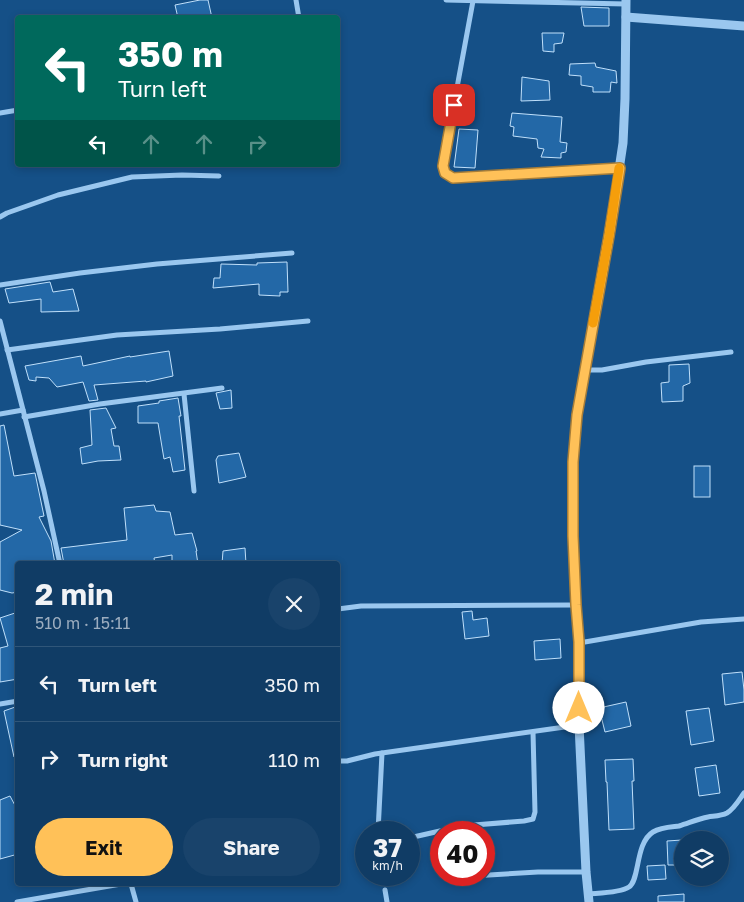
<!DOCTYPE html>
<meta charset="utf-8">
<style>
body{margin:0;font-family:"Golos Text",sans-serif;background:#19436b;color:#f1f3f6;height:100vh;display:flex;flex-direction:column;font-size:19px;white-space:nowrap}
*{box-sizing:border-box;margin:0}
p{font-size:16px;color:#9cadbf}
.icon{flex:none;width:28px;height:28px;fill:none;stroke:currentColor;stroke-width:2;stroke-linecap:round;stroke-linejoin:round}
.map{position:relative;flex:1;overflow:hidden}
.side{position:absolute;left:15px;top:561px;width:325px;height:325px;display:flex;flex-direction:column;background:#103c65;border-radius:5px;box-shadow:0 2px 8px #0003,0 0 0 1px #305679}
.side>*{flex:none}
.guide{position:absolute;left:15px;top:15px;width:325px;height:152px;border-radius:5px;box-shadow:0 2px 8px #0003,0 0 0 1px #305679;background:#00695c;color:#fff;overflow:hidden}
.buttons{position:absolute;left:674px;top:831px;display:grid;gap:10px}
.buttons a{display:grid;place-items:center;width:55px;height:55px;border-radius:50%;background:#103c65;box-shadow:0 2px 8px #0003,0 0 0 1px #305679;font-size:25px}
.speed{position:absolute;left:355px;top:821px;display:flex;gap:10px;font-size:25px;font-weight:700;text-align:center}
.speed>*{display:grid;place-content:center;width:65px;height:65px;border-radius:50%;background:#103c65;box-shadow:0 2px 8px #0003,0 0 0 1px #305679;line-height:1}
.speed small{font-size:12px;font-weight:400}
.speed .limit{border:8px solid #d22;background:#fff;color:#111}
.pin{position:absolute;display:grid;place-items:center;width:42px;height:42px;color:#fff;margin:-21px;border-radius:10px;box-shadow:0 2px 8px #0006}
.me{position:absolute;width:55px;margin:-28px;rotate:0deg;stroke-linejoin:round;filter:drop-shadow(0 0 4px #0008)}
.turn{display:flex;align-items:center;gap:18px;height:105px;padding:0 20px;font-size:22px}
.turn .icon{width:65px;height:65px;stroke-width:2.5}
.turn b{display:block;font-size:35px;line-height:42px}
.lanes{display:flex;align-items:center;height:48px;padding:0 20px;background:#0003;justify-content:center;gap:25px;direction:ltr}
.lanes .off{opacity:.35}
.round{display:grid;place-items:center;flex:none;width:52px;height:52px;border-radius:26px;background:#19436b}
.summary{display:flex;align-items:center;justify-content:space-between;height:85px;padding:0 20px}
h1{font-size:30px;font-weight:700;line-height:38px}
.primary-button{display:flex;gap:10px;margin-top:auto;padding:10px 20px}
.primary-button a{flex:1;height:58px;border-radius:30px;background:#ffc158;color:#111;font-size:20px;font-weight:700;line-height:58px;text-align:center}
.primary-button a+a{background:#19436b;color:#f1f3f6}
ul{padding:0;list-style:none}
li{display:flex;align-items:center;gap:15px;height:75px;padding:0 20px;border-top:1px solid #305679}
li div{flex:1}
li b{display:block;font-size:19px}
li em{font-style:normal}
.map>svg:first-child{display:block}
.building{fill:#2368a7;stroke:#c0e0fb}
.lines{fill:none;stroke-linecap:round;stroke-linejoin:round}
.minor{stroke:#9ac7ef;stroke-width:5}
.tertiary{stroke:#9ac7ef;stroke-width:9}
.route-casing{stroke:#a67d39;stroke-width:12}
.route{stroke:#ffc158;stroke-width:9}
.slow{stroke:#f59e0b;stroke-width:9}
</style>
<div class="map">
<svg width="744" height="902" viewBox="0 0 744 902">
<rect width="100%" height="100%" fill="#155087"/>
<g class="building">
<path d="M200 0H208L212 18H178L175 5Z"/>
<path d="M581 7 609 8V26H584Z"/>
<path d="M542 33H564L562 43 554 44V52L543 51Z"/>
<path d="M595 63 596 67 616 71 617 83 611 82 610 92H593V87L581 85V76L569 75 570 64Z"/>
<path d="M522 77 549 81 550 100 521 101Z"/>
<path d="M512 113 562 117 560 142 567 143 566 152 561 153V158L541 157 544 149 538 148 537 139 513 136 514 127 510 126Z"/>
<path d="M459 129 478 130 475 168 454 167Z"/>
<path d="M287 262 288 292H280V296L259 295V284L213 288 214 278H220L221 264 257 265V263Z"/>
<path d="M50 282 53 292 73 289 79 311 41 312V299L9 303 5 289Z"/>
<path d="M169 351 173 376 146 382V381L94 385 98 400 89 401 83 382 57 387 49 378 36 377V381L29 380 25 366 81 356 83 366 130 356V357Z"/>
<path d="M689 364 690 383 683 386V401L662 402 661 383 669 382V365Z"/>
<path d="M231 390 232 408 220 409 216 393Z"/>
<path d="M178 398 181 416H179L185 470 173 472 170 457 164 459 158 423H138V406L159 403V401Z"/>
<path d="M106 408 116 428 111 429 114 446H119L121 460 98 461 82 464 80 448 92 445 90 410Z"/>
<path d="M4 425 14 476 35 473 44 516 39 517 51 541 55 564H18V592L12 593 0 590V542L22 530 0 525V426Z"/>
<path d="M239 453 246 477 219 483 216 460 218 456Z"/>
<rect x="694" y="466" width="16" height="31"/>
<path d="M154 505 156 511 170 512 175 535 192 533 197 551H196L198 564H172V555L154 558 155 564H64L61 548 127 540 124 508Z"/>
<path d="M245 548 246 564H222L223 551Z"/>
<path d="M472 611 473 620 487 618 489 636 465 639 462 612Z"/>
<path d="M18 612V679L0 682V648L8 646 0 618Z"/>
<path d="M560 639 561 658 535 660 534 641Z"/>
<path d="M742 672 744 690V702L725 705 722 674Z"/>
<path d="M626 702 631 726 605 732 599 708Z"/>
<path d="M18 706V756L14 757 4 711Z"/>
<path d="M709 708 714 741 691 745 686 711Z"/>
<path d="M633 759 634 781H632L634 829 609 830 607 782H606L605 760Z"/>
<path d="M716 765 720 793 699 796 695 768Z"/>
<path d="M10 796 18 811V854L0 859V800Z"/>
<path d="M682 840V865H668L667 841Z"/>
<path d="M665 865 666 879 648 880 647 866Z"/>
<path d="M684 894V902H658V896Z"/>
</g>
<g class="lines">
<g class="minor">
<path d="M296 0 299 18"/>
<path d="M446 0 626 4"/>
<path d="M473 1 444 158 443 166 445 173 453 178 620 168"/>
<path d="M0 113 18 110"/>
<path d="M0 217 7 213 58 195 132 177 182 175 219 176"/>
<path d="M0 285 80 273 157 264 292 253"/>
<path d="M0 321 44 491 60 564"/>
<path d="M7 350 117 335 220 329 308 321"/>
<path d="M585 370H602L646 362 731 352"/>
<path d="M184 394 194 491"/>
<path d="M0 414 23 410"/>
<path d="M24 417 100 404 222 388"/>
<path d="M338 609 361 606 576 605"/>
<path d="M579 643 701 622 744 619"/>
<path d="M0 704 18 701"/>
<path d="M338 761H347L375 754 579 725"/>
<path d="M378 832 382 753"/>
<path d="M409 838 462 826 524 821 533 819 535 812 533 732"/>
<path d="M472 876 538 872H586"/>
<path d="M131 884 136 902"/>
<path d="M385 890 387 902"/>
<path d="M588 894C599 893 620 893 629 887 640 880 635 843 653 832 661 827 670 827 679 826 689 823 698 819 708 817 714 816 721 816 727 813 734 809 739 800 744 793"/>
<path d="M17 902 121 884"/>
</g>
<g class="tertiary">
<path d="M626 17 744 26"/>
<path d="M589 902 586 872 579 725V643L576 604 573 536V462L577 415 597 298 609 236 623 143 625 99 626 0"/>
</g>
</g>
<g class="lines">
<g class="route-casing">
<path id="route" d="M454 105 443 166 445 173 453 178 620 168 609 236 577 415 573 462V536L576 605 579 642V708"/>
</g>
<use href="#route" class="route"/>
<path class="slow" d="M593 323 609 236 619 168"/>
</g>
</svg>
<div class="buttons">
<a><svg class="icon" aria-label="layers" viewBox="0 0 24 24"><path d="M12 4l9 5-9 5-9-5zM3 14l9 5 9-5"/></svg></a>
</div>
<div class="speed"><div>37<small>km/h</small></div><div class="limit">40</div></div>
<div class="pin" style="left:454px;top:105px;background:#d93025"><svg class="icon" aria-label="arrive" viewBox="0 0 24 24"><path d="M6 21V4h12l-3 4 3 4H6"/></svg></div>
<svg class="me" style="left:579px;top:708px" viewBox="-20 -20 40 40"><circle r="19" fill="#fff"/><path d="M0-13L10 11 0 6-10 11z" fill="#ffc158"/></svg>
<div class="guide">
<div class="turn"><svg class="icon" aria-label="left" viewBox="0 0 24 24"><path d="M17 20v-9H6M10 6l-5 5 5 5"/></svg><div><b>350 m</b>Turn left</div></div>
<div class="lanes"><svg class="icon" aria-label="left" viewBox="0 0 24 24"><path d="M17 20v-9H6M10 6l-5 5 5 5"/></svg><svg class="icon off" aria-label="ahead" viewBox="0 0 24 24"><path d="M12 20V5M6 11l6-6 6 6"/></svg><svg class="icon off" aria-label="ahead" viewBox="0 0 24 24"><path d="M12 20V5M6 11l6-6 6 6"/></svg><svg class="icon off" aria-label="right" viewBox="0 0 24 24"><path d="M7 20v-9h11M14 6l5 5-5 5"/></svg></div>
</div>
<section class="side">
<div class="summary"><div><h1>2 min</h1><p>510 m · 15:11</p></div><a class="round"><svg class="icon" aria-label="close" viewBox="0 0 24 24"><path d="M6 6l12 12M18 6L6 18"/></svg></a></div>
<ul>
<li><svg class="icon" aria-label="left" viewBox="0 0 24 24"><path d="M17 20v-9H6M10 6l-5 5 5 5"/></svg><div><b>Turn left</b></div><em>350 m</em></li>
<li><svg class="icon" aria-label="right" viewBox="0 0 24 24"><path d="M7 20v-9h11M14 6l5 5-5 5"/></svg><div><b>Turn right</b></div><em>110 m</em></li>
</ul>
<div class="primary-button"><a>Exit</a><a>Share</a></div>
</section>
</div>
